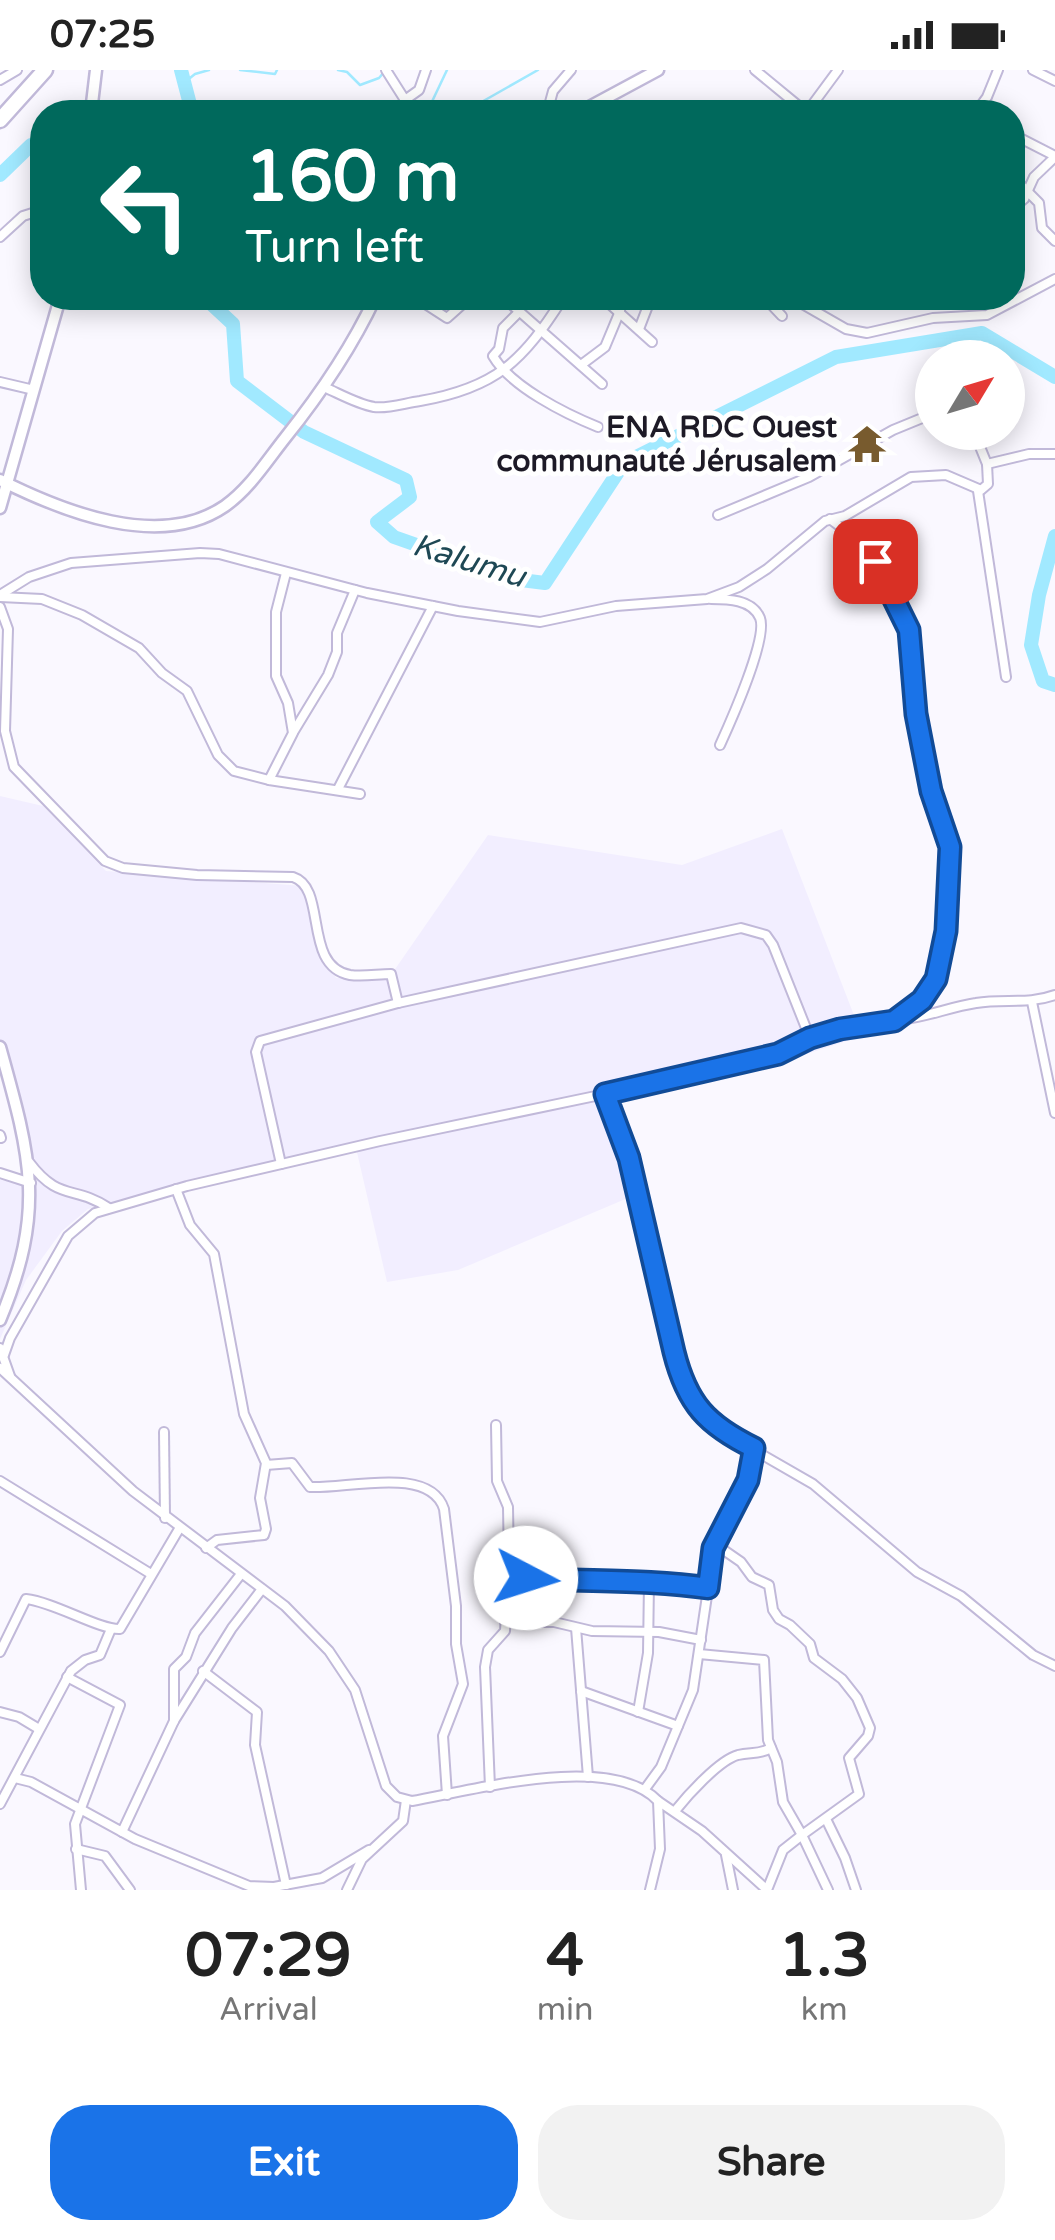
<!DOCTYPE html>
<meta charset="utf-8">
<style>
body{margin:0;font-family:"Varela Round",sans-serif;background:#f2f2f2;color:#222;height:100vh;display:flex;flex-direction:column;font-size:38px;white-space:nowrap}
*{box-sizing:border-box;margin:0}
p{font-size:32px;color:#767676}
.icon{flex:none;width:55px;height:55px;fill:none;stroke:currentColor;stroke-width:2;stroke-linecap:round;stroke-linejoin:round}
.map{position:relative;height:1820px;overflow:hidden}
.panel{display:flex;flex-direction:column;background:#fff;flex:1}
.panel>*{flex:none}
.guide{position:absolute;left:30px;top:30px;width:995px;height:210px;border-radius:40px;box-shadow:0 5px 25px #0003;background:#00695c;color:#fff;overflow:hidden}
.needle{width:65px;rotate:52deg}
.tools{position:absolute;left:915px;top:270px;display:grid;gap:20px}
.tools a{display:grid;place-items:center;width:110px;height:110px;border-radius:50%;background:#fff;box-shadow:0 5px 25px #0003;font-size:50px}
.pin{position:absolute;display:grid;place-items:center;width:85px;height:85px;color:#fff;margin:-42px;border-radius:20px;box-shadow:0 5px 15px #0006}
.me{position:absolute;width:110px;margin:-55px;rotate:95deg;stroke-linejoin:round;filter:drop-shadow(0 0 8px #0008)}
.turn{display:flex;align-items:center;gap:35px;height:210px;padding:0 50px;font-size:45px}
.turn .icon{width:130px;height:130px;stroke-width:2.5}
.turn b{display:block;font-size:70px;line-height:85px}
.eta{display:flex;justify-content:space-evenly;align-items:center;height:170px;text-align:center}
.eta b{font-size:60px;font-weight:700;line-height:70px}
.primary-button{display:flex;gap:20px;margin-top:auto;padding:20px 50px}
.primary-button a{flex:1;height:115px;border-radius:40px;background:#1a73e8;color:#fff;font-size:40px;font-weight:700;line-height:115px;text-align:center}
.primary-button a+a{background:#f2f2f2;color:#222}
.status{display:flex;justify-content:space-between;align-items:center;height:70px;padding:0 50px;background:#fff;direction:ltr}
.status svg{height:28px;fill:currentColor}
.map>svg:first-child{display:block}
.built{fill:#f2eeff}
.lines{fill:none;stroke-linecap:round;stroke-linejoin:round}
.stream{stroke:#a1e9ff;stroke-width:2.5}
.river{stroke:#a1e9ff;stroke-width:14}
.street-casing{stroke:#c1b9d9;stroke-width:12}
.secondary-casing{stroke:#c1b9d9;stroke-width:15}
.highway-casing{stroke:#c1b9d9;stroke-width:19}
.street{stroke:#fff;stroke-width:8}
.secondary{stroke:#fff;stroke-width:10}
.highway{stroke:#fff;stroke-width:14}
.route-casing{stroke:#114b97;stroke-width:25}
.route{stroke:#1a73e8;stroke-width:18}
.labels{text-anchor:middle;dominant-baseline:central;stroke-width:10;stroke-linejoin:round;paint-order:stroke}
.poi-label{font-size:30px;font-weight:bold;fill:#1d1a26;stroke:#fff;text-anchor:end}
.water-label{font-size:32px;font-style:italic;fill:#1e4854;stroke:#fff}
</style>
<div class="status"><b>07:25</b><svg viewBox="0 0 49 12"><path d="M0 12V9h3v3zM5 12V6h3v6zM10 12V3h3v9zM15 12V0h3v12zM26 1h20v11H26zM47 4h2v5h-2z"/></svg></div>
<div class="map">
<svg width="1055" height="1820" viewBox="0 0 1055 1820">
<rect width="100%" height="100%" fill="#faf8ff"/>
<path class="built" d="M0 726 43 736 106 801 303 816 313 867 336 908 391 905 488 765 682 795 782 759 862 966 782 992 617 1032 642 1122 458 1200 387 1212 356 1078 173 1116 88 1139 62 1161 26 1210 0 1269V1110L9 1111 33 1100 0 972Z"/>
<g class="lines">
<g class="stream">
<path d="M240 0 275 4 277 0"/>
<path d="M338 0 347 2 360 15 379 8 385 1"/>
<path d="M185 12 195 4 209 0"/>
<path d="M431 42 428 40 447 0"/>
<path d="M464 42 538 0"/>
</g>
<g class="river">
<path d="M181 0 192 42"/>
<path d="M0 105 31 75 42 78"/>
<path d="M205 228 233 254 237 311 304 362 406 410 410 427 377 452 394 467 513 509 545 513 624 393 836 287 982 263 1055 307"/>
<path d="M1055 466 1039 525 1031 575 1043 611 1055 615"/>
</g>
<g class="street-casing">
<g id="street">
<path d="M386 0 405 30 407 42"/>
<path d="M755 0 806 42"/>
<path d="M1033 0 1055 11"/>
<path d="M0 10 17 0"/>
<path d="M405 30 419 20 426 0"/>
<path d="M550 32 553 21 571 0"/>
<path d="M807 42 838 0"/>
<path d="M976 42 987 27 998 0"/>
<path d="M1012 64 1055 86"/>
<path d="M1012 106 1039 133 1042 158 1055 171"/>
<path d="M1012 139 1024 129 1034 107 1055 87"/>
<path d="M0 167 23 146 42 140"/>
<path d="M416 228 447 248 466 231"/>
<path d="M504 228 602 314"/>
<path d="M603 228 652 272"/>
<path d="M765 228 782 246"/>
<path d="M792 228 846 259 867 263 933 248 987 245 1055 209"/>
<path d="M519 242 503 258 499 279 493 286C511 317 566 344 598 357"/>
<path d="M639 259 651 228"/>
<path d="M581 295 605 277 620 241"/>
<path d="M0 312 34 320"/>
<path d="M324 317C340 324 357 334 374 337 388 339 405 333 420 331 496 318 523 291 563 228"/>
<path d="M987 394 1029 384H1055"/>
<path d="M978 421 1006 607"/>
<path d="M718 445 809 407 893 360 932 344"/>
<path d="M0 525 29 507 71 493 200 483 219 484 367 523 458 541 540 552 616 536 707 529 739 517 767 499 825 451 845 446 911 407 946 405 981 420 988 414 987 394 974 362"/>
<path d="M0 527 42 529 82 545 139 578 162 603 187 621 218 685 234 701 269 710 360 724"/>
<path d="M711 529C727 529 752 529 760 548 768 568 730 653 720 675"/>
<path d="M0 537 8 559 5 661 14 697 105 791 123 798 197 805 293 807C328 818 302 896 350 905 363 907 378 904 391 904L398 933"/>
<path d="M294 661 328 605 337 582V563L355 520"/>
<path d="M269 710 293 663 288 633 276 606V542L286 503"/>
<path d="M338 719 433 536"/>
<path d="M1032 932 1055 1043"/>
<path d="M898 950C925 948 949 937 976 933 1003 928 1028 935 1055 925"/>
<path d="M605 1024 777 984 819 965 860 954 894 951 922 929 940 901 947 861 950 777 931 721 915 644 911 566 875 491 857 469 830 449"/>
<path d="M0 1065 1 1068"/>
<path d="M29 1092C59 1132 74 1115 109 1138"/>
<path d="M281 1094 256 982 260 971 398 933 741 858 766 865 773 875 810 968"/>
<path d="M0 1103 31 1113"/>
<path d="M176 1119 190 1155 214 1184 244 1344 266 1393 260 1428 266 1459 264 1465 217 1470 206 1478"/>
<path d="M0 1278 10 1306"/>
<path d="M4 1285 10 1268 68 1166 95 1143 187 1116 380 1071 605 1024 629 1087 678 1297 698 1338 719 1360 813 1414 917 1502 961 1526 1033 1585 1055 1596"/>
<path d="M0 1298 133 1421 285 1536 329 1581 355 1620 386 1716 397 1727 412 1731C474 1720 611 1682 658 1731L660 1779 650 1820"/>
<path d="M164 1362 165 1448"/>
<path d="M266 1395 292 1393 310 1417C347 1419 430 1395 444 1439L456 1536V1574L463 1614 443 1666 447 1725"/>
<path d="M0 1411 151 1504"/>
<path d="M715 1474 741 1492 752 1507 769 1515 773 1540 779 1549 790 1555 810 1574 814 1588 842 1609 857 1628 870 1658 868 1666 849 1688 859 1724 802 1765 828 1820"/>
<path d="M508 1504 571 1512 613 1509 708 1519"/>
<path d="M505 1552H554L592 1561 659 1562 701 1570"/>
<path d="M576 1558 588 1707"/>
<path d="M0 1582 26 1529C54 1532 100 1560 120 1559L179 1459"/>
<path d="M699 1584 764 1590 768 1670 777 1692 783 1732 802 1765 783 1780 767 1820"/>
<path d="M203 1601 257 1642 255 1675 286 1815"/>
<path d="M67 1607 120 1635 75 1754 81 1820"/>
<path d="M581 1621 678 1656"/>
<path d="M0 1642 19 1647 39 1659"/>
<path d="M638 1642 648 1583 649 1512"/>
<path d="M174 1651V1599L186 1587 195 1563 241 1504"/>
<path d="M15 1708 31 1712 135 1769 249 1816 274 1817 322 1808 369 1780"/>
<path d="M490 1717 485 1597 488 1580 505 1561 509 1493 508 1437 497 1411 496 1355"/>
<path d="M645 1719 661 1697 693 1620 708 1519 710 1488 725 1451 747 1410 754 1378"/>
<path d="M658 1731 702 1761 765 1818"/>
<path d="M0 1734 71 1601 85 1590 100 1585 111 1559"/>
<path d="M675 1741C687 1726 719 1690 738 1685 751 1682 759 1685 771 1678"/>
<path d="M826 1749 845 1788 856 1820"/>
<path d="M122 1762 174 1651 232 1558 262 1519"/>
<path d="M76 1779 105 1786 130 1820"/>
<path d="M726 1785 733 1820"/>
<path d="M347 1820 362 1789 403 1751 406 1730"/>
</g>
</g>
<g class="secondary-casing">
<g id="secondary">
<path d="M91 42 96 0"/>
<path d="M580 42 658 0"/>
<path d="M0 410C62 441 160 481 225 436 250 418 266 392 285 368 321 323 351 279 375 228"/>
<path d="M0 438 60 228"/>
<path d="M0 977C31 1088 46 1140 0 1250"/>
</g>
</g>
<g class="highway-casing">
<path id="highway" d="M0 50 45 0"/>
</g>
<use href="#street" class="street"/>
<use href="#secondary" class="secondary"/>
<use href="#highway" class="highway"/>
</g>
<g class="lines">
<g class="route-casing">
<path id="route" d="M526 1508C587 1512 647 1509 708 1518L713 1478 748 1410 754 1378C707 1355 687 1334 674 1282L629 1088 605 1024 778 984 810 968 840 959 894 951 922 930 936 909 946 861 950 777 931 721 916 644 909 560 875 491"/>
</g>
<use href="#route" class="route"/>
</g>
<defs>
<g id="temple-bare" transform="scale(3)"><path d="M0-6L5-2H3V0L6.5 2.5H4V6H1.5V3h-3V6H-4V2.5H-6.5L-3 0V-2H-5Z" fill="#785b2e" stroke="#fff" stroke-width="2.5" paint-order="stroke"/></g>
</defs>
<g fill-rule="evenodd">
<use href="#temple-bare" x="867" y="374"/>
</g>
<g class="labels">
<g class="poi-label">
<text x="837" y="357">ENA RDC Ouest<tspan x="837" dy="34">communauté Jérusalem</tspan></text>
</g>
<g class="water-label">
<text transform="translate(469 491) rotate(17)">Kalumu</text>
</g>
</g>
</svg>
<div class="tools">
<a><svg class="needle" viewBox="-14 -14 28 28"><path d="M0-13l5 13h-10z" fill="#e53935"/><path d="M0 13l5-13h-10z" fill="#767676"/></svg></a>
</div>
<div class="pin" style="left:875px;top:491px;background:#d93025"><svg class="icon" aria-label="arrive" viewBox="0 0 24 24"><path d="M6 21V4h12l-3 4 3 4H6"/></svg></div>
<svg class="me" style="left:526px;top:1508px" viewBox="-20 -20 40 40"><circle r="19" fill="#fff"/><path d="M0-13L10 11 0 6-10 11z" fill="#1a73e8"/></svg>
<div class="guide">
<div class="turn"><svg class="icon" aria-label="left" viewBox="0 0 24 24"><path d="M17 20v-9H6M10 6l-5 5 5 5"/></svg><div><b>160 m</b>Turn left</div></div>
</div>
</div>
<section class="panel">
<div class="eta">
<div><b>07:29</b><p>Arrival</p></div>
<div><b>4</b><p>min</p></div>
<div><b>1.3</b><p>km</p></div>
</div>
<div class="primary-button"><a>Exit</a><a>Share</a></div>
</section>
